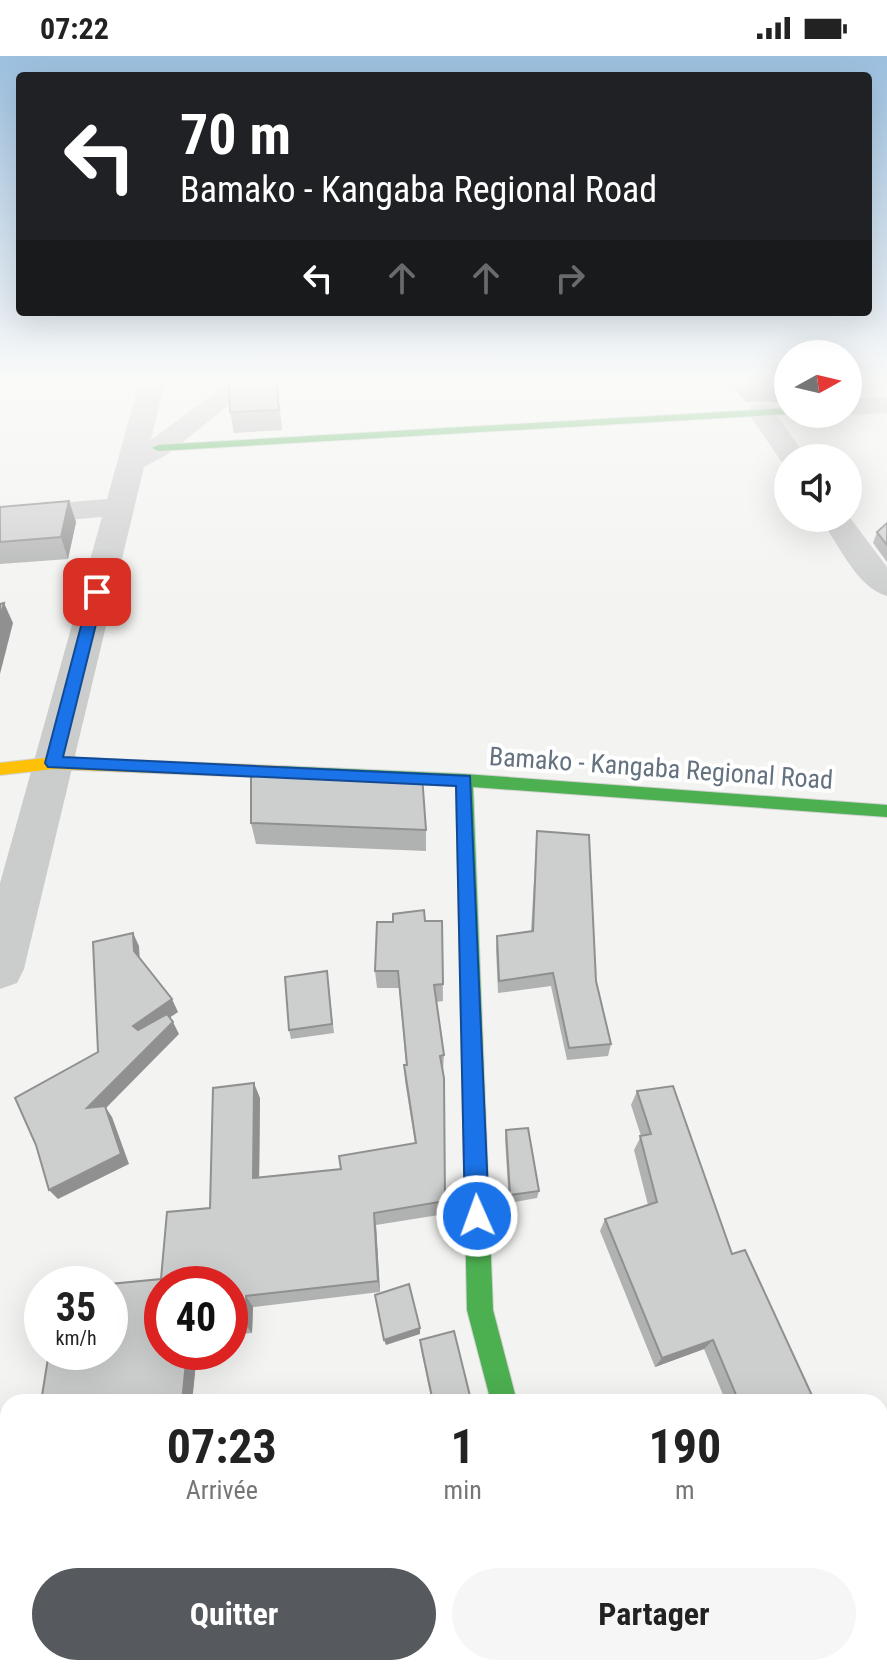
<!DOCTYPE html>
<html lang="fr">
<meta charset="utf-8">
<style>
body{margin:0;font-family:"Roboto Condensed",sans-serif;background:#f6f6f6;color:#222;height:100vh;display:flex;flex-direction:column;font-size:30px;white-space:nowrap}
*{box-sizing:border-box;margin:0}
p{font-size:26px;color:#767676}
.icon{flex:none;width:44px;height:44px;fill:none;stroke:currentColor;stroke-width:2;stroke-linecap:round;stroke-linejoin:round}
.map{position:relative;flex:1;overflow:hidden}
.drawer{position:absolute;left:0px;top:1338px;width:888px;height:282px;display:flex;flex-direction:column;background:#fff;border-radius:24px 24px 0 0;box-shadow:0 8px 32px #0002}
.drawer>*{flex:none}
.guide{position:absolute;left:16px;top:16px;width:856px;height:244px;border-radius:8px;box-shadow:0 8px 32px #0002;background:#202124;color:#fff;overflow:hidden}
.needle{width:52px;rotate:82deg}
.fabs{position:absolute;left:774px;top:284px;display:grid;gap:16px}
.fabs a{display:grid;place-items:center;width:88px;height:88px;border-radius:50%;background:#fff;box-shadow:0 8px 32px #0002;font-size:40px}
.speed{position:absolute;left:24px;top:1210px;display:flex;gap:16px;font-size:40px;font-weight:700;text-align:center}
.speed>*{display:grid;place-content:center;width:104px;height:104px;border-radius:50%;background:#fff;box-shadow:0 8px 32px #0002;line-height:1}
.speed small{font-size:20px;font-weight:400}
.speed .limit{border:12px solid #d22;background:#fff;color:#111}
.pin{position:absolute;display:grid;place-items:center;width:68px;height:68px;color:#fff;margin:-34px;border-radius:16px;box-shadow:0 4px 12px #0006}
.me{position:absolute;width:88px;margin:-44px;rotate:358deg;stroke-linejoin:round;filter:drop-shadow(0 0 6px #0008)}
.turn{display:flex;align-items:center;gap:28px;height:168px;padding:0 32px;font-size:36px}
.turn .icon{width:104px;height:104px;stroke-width:2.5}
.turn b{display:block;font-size:56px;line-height:68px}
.lanes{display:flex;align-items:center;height:76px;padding:0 32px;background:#0003;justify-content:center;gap:40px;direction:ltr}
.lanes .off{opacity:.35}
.eta{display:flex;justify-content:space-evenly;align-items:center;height:136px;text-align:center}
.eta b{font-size:48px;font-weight:700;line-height:56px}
.button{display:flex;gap:16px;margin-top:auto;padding:16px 32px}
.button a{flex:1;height:92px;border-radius:48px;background:#565a5e;color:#fff;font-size:32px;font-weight:700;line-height:92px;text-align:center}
.button a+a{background:#f6f6f6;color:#222}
.status{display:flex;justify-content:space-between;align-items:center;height:56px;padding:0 40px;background:#fff;direction:ltr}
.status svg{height:22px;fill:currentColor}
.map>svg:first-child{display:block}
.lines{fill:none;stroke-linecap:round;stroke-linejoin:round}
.fast-casing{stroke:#d0d1d0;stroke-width:2}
.slow-casing{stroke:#d0d1d0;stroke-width:2}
.street{fill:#cbcccc;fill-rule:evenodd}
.fast{fill:#4caf50;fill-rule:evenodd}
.slow{fill:#ffc107;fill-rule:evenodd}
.wall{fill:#b0b1b1}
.shaded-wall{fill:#909090}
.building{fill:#cdcece;stroke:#909090;stroke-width:2}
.route{fill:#1a73e8;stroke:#114b97;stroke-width:2}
.labels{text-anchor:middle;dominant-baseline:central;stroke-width:8;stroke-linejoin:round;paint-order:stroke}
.street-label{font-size:26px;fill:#647280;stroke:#fff}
</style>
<div class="status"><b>07:22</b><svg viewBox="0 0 49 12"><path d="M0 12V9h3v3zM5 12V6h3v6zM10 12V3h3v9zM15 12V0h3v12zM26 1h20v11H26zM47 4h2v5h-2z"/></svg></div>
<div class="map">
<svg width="887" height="1619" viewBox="0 0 887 1619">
<rect width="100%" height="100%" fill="#f3f3f1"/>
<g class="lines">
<g class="fast-casing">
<g id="fast">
<path d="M788 352V358L158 395 152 392 158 389Z"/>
<path d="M280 710 464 718 887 749V761L473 731 493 1254 517 1346H491L467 1254 456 730 280 722 272 716Z"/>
</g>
</g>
<g class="slow-casing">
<path id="slow" d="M54 701 280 710 288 716 280 722 54 713 0 719V707Z"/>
</g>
<g class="street">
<path d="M144 324H168L163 334 151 384 232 324H260L168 398 144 411 24 913 17 927 0 933V827L102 461 0 470V452L107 443 137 334Z"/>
<path d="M887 341V357L848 359 845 358H848V343Z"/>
<path d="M761 348 770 350 807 402H788V409L783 408 748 356 752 350Z"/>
<path d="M848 459 887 511V540C857 532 837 486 820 462H848Z"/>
<path d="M535 1612H611L613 1619H537Z"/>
</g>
<use href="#fast" class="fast"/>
<use href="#slow" class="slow"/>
</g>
<g class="wall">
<path d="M277 324 282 374 234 377 230 356Z"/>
<path d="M728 324H788V346H746Z"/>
<path d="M69 445 76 466 68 503 0 508V451Z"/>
<path d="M887 467V506L873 487 877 476Z"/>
<path d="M251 767 426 774V795L256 788Z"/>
<path d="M537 775 596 925 611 988 608 1000 567 1004 551 930 498 937 496 893 497 880 531 875Z"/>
<path d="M425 865H442L443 945 436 946 444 999 443 1015 444 1022 445 1158 376 1169 380 1236 253 1251 252 1277 230 1279V1228L162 1296H197L192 1346H41L161 1223 210 1152 260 1042 259 1121 341 1113 415 1087 405 1025 404 1009H406L399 932H377L375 915Z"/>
<path d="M327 915 334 977 291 983 289 974Z"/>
<path d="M637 1035 732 1198 815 1346H726L704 1293 655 1311 600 1175 605 1163 648 1149 634 1094 641 1080 631 1049Z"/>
<path d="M506 1074 539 1135 537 1142 509 1147 505 1083Z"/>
<path d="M420 1284 470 1340 504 1346H432L421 1294Z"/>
<path d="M887 1382V1606L880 1588V1383Z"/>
</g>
<g class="shaded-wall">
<path d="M69 445 76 466 68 503 61 481Z"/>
<path d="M4 547 13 567 0 618V562Z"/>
<path d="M133 877 139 890 140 908 134 895Z"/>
<path d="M172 943 178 956 140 982 133 970Z"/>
<path d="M173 966 179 978 106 1052 112 1061 129 1108 58 1143 49 1134 87 1052Z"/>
<path d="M254 1027 260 1042 259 1135 253 1122Z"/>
<path d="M374 1157 376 1169 380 1236 378 1225Z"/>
<path d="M246 1240 253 1251 252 1277 245 1268Z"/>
<path d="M420 1272V1278L386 1289 384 1284Z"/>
<path d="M713 1284 704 1293 655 1311 662 1302Z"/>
<path d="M187 1296H197L192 1346H182Z"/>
</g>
<g class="building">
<path d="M237 324H276L279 354 230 356 229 330Z"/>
<path d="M749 324H788V326L751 327Z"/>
<path d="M69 445 61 481 0 486V451Z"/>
<path d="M887 467V489L877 476Z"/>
<path d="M4 547 0 562V548Z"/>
<path d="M422 719 426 774 251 767V720Z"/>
<path d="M537 775 589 779 596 925 611 988 569 992 553 917 499 925 497 880 533 875Z"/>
<path d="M424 854 425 865H442L443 928 434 929 444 999 440 1000 444 1022 445 1145 374 1157 378 1225 246 1240 245 1268 230 1269V1228H162V1296H187L182 1346H41L49 1296H110V1228L161 1223 167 1156 210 1152 213 1032 254 1027 253 1122 341 1113 339 1100 416 1087 404 1009H407L398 915H375L377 866H393V858Z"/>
<path d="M133 877 134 895 172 943 133 970 138 974 167 958 173 966 87 1052 105 1050 121 1098 49 1134 36 1089 15 1042 98 996 93 886Z"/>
<path d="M327 915 332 968 289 974 285 921Z"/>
<path d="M673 1030 732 1198 745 1194 815 1346H739L713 1284 662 1302 605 1163 657 1146 640 1080 651 1078 637 1035Z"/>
<path d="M528 1072 539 1135 510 1139 506 1074Z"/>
<path d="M409 1228 420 1272 384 1284 375 1239Z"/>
<path d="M454 1275 470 1340 503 1341 504 1346H433L420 1284Z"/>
<path d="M887 1382V1557L880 1537V1383Z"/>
<path d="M492 1612H559H540L537 1616 538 1619H494Z"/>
</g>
<linearGradient id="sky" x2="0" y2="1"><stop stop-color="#9cc0e0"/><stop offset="0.59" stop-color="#fafaf9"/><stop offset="1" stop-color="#fafaf9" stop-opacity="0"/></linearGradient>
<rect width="887" height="550" fill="url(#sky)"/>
<path class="route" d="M97 532 104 536 63 701 470 720 489 1160 486 1169 477 1172 469 1169 465 1160 456 730 48 711 45 707 90 536Z"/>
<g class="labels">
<g class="street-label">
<text transform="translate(661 712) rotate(4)">Bamako - Kangaba Regional Road</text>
</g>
</g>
</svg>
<div class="fabs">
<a><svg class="needle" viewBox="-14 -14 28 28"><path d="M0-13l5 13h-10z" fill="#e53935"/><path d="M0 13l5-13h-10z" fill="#767676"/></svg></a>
<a><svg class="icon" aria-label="sound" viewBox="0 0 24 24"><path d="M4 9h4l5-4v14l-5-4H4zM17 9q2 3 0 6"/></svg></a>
</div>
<div class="speed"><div>35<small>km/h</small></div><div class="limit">40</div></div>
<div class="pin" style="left:97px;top:536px;background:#d93025"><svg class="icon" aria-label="arrive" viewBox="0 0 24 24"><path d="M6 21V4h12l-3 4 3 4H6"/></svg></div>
<svg class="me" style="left:477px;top:1160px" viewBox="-20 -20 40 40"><circle r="17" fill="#1a73e8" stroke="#fff" stroke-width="3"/><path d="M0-11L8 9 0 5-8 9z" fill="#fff"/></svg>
<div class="guide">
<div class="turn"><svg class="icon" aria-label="left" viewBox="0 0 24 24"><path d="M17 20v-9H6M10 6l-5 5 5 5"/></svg><div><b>70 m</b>Bamako - Kangaba Regional Road</div></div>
<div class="lanes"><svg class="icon" aria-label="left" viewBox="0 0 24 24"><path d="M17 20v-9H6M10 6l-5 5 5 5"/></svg><svg class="icon off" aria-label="ahead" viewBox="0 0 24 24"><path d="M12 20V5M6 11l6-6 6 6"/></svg><svg class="icon off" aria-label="ahead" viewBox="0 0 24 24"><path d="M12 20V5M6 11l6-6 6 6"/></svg><svg class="icon off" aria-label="right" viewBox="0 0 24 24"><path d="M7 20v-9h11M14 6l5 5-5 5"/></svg></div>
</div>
<section class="drawer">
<div class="eta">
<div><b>07:23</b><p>Arrivée</p></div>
<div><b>1</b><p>min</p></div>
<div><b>190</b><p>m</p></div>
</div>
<div class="button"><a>Quitter</a><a>Partager</a></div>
</section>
</div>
